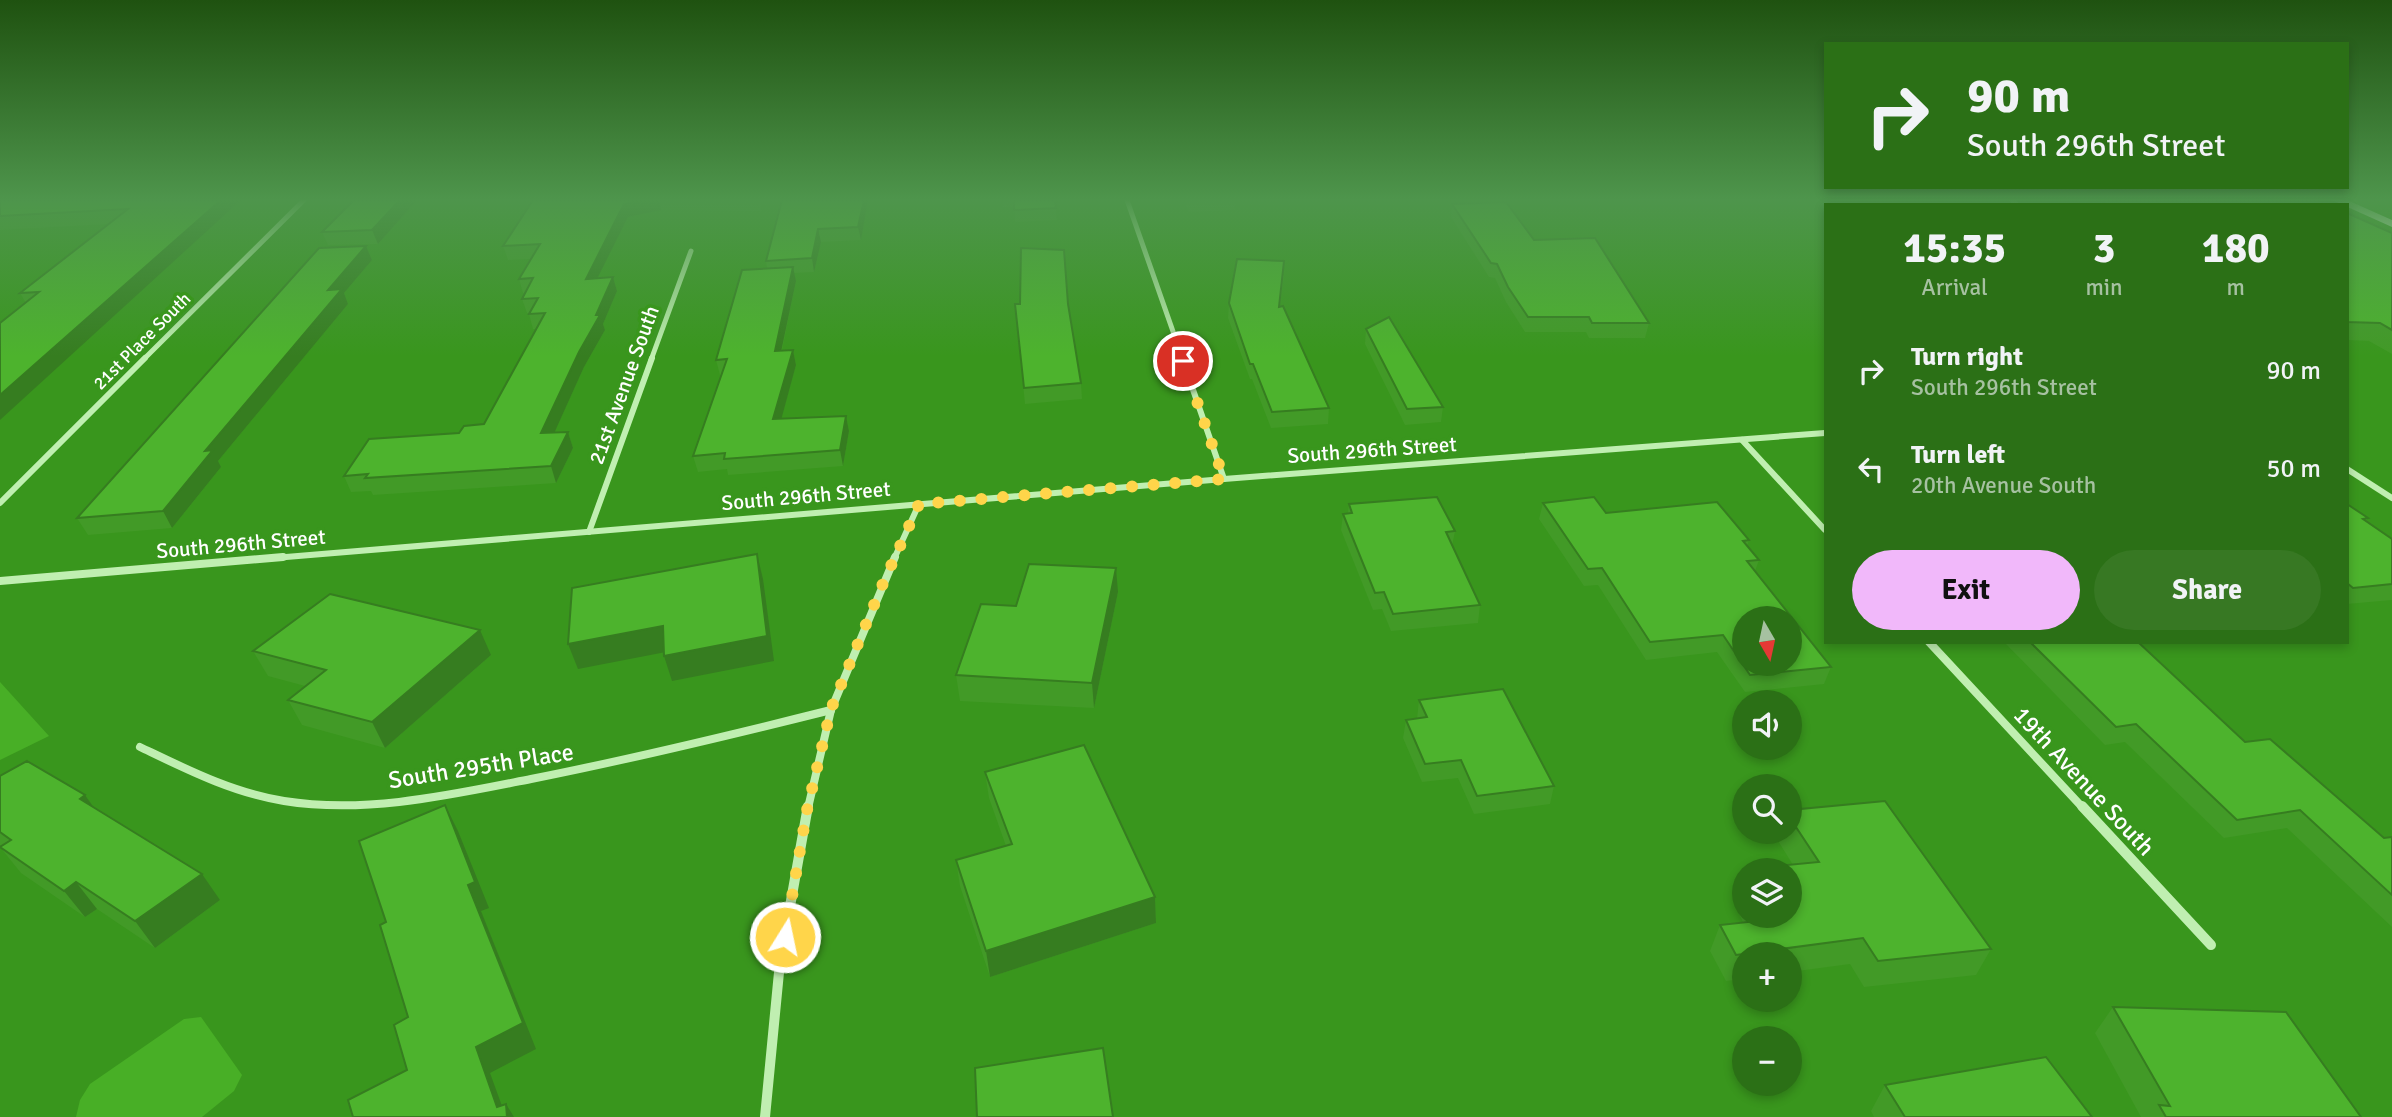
<!DOCTYPE html>
<meta charset="utf-8">
<style>
body{margin:0;font-family:Signika,sans-serif;background:#377823;color:#f1f3f6;height:100vh;display:flex;flex-direction:column;font-size:26px;white-space:nowrap}
*{box-sizing:border-box;margin:0}
p{font-size:23px;color:#a6c1a1}
.icon{flex:none;width:38px;height:38px;fill:none;stroke:currentColor;stroke-width:2;stroke-linecap:round;stroke-linejoin:round}
.map{position:relative;flex:1;overflow:hidden}
.panel{position:absolute;left:1824px;top:203px;width:525px;height:441px;display:flex;flex-direction:column;background:#2b7016;border-radius:0px;box-shadow:0 4px 10px #0003}
.panel>*{flex:none}
.banner{position:absolute;left:1824px;top:42px;width:525px;height:147px;border-radius:0px;box-shadow:0 4px 10px #0003;background:#2b7016;color:#f1f3f6;overflow:hidden}
.needle{width:46px;rotate:171deg}
.buttons{position:absolute;left:1732px;top:606px;display:grid;gap:14px}
.buttons a{display:grid;place-items:center;width:70px;height:70px;border-radius:50%;background:#2b7016;box-shadow:0 4px 10px #0003;font-size:35px}
.pin{position:absolute;display:grid;place-items:center;width:60px;height:60px;color:#fff;margin:-30px;border:4px solid #fff;border-radius:50%;box-shadow:0 2px 7px #0007}
.me{position:absolute;width:77px;margin:-38px;rotate:10deg;stroke-linejoin:round;filter:drop-shadow(0 0 5px #0008)}
.turn{display:flex;align-items:center;gap:24px;height:147px;padding:0 28px;font-size:32px}
.turn .icon{width:91px;height:91px;stroke-width:2.5}
.turn b{display:block;font-size:49px;line-height:60px}
.eta{display:flex;justify-content:space-evenly;align-items:center;height:119px;text-align:center}
.eta b{font-size:42px;font-weight:800;line-height:49px}
.action{display:flex;gap:14px;margin-top:auto;padding:14px 28px}
.action a{flex:1;height:80px;border-radius:42px;background:#f1b8fa;color:#111;font-size:28px;font-weight:800;line-height:80px;text-align:center}
.action a+a{background:#377823;color:#f1f3f6}
ul{padding:0;list-style:none}
li{display:flex;align-items:center;gap:21px;height:98px;padding:0 28px}
li div{flex:1}
li b{display:block;font-size:26px}
li em{font-style:normal}
.map>svg:first-child{display:block}
.green{fill:#48af26}
.lines{fill:none;stroke-linecap:round;stroke-linejoin:round}
.street-far3{stroke:#c0efb1;stroke-width:5}
.street-far2{stroke:#c0efb1;stroke-width:6}
.street-far1{stroke:#c0efb1;stroke-width:8}
.street{stroke:#c0efb1;stroke-width:10}
.primary{fill:#fafff9;fill-rule:evenodd}
.wall{fill:#429a27}
.shaded-wall{fill:#367d20}
.building{fill:#4db32d;stroke:#367d20;stroke-width:2;fill-rule:evenodd}
.route{stroke:#ffd54a;stroke-width:12;stroke-dasharray:0 21.6}
.labels{text-anchor:middle;dominant-baseline:central;stroke-width:7;stroke-linejoin:round;paint-order:stroke}
.far-street-label{font-size:18px;fill:#fff;stroke:#39961d}
.street-label{font-size:21px;fill:#fff;stroke:#39961d}
.near-street-label{font-size:24px;fill:#fff;stroke:#39961d}
</style>
<div class="map">
<svg width="2392" height="1117" viewBox="0 0 2392 1117">
<rect width="100%" height="100%" fill="#39961d"/>
<g class="green">
<path d="M0 682 49 736 0 760Z"/>
<path d="M201 1017 242 1075 234 1091 202 1117H76L80 1100 90 1084 184 1019Z"/>
</g>
<g class="lines">
<g class="street-far3">
<path d="M1127 200 1183 360"/>
<path d="M2012 200 2017 205"/>
<path d="M143 360 304 200"/>
<path d="M651 360 691 251"/>
</g>
<g class="street-far2">
<path d="M1182 358 1224 479"/>
<path d="M1742 440 1825 530"/>
<path d="M2347 469 2392 498"/>
<path d="M0 503 145 358"/>
<path d="M589 532 652 358"/>
<path d="M262 559 1224 479 1825 433"/>
<path d="M894 559 919 504"/>
</g>
<g class="street-far1">
<path d="M0 581 283 557"/>
<path d="M1929 642 2083 808"/>
<path d="M140 747C186 769 233 793 284 801 366 814 450 795 531 779 632 759 731 735 831 710"/>
<path d="M808 808 831 710 895 557"/>
</g>
<g class="street">
<path d="M2082 806 2211 945"/>
<path d="M765 1117 780 962 808 806"/>
</g>
<path class="primary" d="M2332 200H2347L2392 220V227Z"/>
</g>
<g class="wall">
<path d="M0 200H241L26 303 20 293 109 224 0 230Z"/>
<path d="M417 200 378 244 328 245 322 232Z"/>
<path d="M533 200H761V211L661 210 628 217 597 278 613 277 617 291 603 324 605 330 584 367 554 433 568 432 573 448 556 483 373 495 371 491 351 492 344 476 459 433 484 424 537 329H533L529 314V313H527L522 299 525 293H523L519 279 531 259 508 260 503 246Z"/>
<path d="M782 200H868L861 240 821 242 814 272 794 273 796 281 782 350H793L796 365 781 419 846 416 849 431 843 466 728 475 727 469 698 472 693 456 721 375H720L716 360 767 268 766 261Z"/>
<path d="M1003 200H1055L1057 220 1015 222 1014 206 1003 207Z"/>
<path d="M1184 200H1235V210L1189 212Z"/>
<path d="M2077 200H2318L2329 205H2083Z"/>
<path d="M1452 204 1534 240 1649 323 1645 338H1589L1586 332H1525L1506 302 1495 278 1489 277 1451 217Z"/>
<path d="M2347 213 2392 233V354L2369 341 2347 340Z"/>
<path d="M366 246 372 260 344 293 348 304 218 461 221 467 172 528 88 535 77 518Z"/>
<path d="M1284 275 1280 307 1329 408 1328 424 1271 428 1252 379H1250L1228 318 1229 303Z"/>
<path d="M1015 304H1068L1081 383 1082 399 1025 404Z"/>
<path d="M1366 329 1443 407 1441 422 1405 425 1365 344Z"/>
<path d="M1543 503 1749 540 1747 546 1759 560 1755 571 1831 667 1824 684 1745 692 1717 652 1646 660 1598 585 1584 586 1539 519Z"/>
<path d="M1349 504 1455 531 1452 546 1480 605 1478 623 1391 631 1382 609 1373 610 1341 530 1343 514 1348 513Z"/>
<path d="M2347 504 2368 518 2366 521 2392 539V600L2347 604Z"/>
<path d="M1118 592 1094 708 960 701 956 675 1016 606Z"/>
<path d="M2004 642H2138L2245 742 2384 838 2392 837V927L2287 828 2224 838 2125 742 2105 745Z"/>
<path d="M253 651 491 655 385 748 302 725 288 700 305 686 268 676Z"/>
<path d="M1419 700 1554 786 1550 804 1474 814 1458 778 1422 782 1403 738 1406 720 1417 719Z"/>
<path d="M985 772 1155 897 1156 923 990 977 960 886 956 860 1006 846 989 798Z"/>
<path d="M0 776 85 795 93 807 220 900 155 948 97 909 85 917 21 873 0 847 1 846 0 845Z"/>
<path d="M1790 810 1991 949 1976 975 1864 987 1850 964 1790 972V954H1745V979L1726 981 1710 951 1720 925 1743 922 1739 914 1745 899V915H1790V870H1785L1787 865H1793L1775 836 1777 831H1790Z"/>
<path d="M2113 1007 2361 1117H2141L2095 1033Z"/>
<path d="M1885 1085 2092 1117H1874L1871 1111Z"/>
</g>
<g class="shaded-wall">
<path d="M221 200H241L0 420V395Z"/>
<path d="M400 200H417L378 244 372 230Z"/>
<path d="M643 200H659L661 210 628 217 590 293 586 279 624 204Z"/>
<path d="M864 200H868L861 240 858 227Z"/>
<path d="M818 229 821 242 814 272 812 258Z"/>
<path d="M366 246 372 260 344 293 348 304 218 461 221 467 172 528 163 511 205 451 328 290Z"/>
<path d="M793 267 796 281 778 366 775 351Z"/>
<path d="M613 277 617 291 603 324 605 330 584 367 547 449 541 433Z"/>
<path d="M793 350 796 365 777 435 773 419Z"/>
<path d="M846 416 849 431 843 466 840 450Z"/>
<path d="M568 432 573 448 556 483 551 466Z"/>
<path d="M757 554 763 579 774 661 672 681 664 656Z"/>
<path d="M1116 568 1118 592 1094 708 1092 683Z"/>
<path d="M663 626 671 651 578 669 568 644Z"/>
<path d="M480 630 491 655 385 748 372 722Z"/>
<path d="M85 795 104 822 80 799Z"/>
<path d="M445 805 458 831 489 908 481 911 536 1049 490 1073 506 1117 497 1107 476 1047Z"/>
<path d="M202 874 220 900 155 948 135 921Z"/>
<path d="M76 882 97 909 85 917 64 891Z"/>
<path d="M1155 897 1156 923 990 977 986 951Z"/>
<path d="M506 1104 514 1117H507Z"/>
</g>
<g class="building">
<path d="M0 200H221L0 395V323L39 292 20 293 128 209 0 216Z"/>
<path d="M354 200H400L372 230 322 232Z"/>
<path d="M533 200H643L624 204 586 279 613 277 596 315H600L579 352 541 433 568 432 551 466 365 478 368 474 344 476 369 439 459 433 464 426 484 424 545 313 529 314 538 298 522 299 533 278 519 279 540 244 503 246Z"/>
<path d="M782 200H864L858 227 818 229 812 258 766 261Z"/>
<path d="M1014 200H1055L1056 208 1014 210Z"/>
<path d="M2101 200H2318L2329 205H2107Z"/>
<path d="M1506 202 1534 240 1595 238 1649 323H1592L1589 317H1528L1508 287 1497 264 1491 263 1452 204Z"/>
<path d="M2347 213 2392 233V330L2380 323 2347 322Z"/>
<path d="M366 246 328 290 342 289 205 451 213 450 163 511 77 518 319 248Z"/>
<path d="M1021 248 1064 250 1068 304 1081 383 1024 388 1015 304H1020Z"/>
<path d="M1237 259 1284 261 1279 307 1283 306 1329 408 1272 412 1253 364H1250L1229 303Z"/>
<path d="M793 267 775 351 793 350 773 419 846 416 840 450 724 459 725 453 693 456 727 359 716 360 742 270Z"/>
<path d="M1389 317 1443 407 1407 409 1366 329Z"/>
<path d="M1437 497 1455 531 1446 532 1480 605 1393 614 1384 592 1375 593 1343 514 1352 513 1349 504Z"/>
<path d="M1594 497 1606 513 1717 502 1749 540 1743 541 1759 560 1747 561 1831 667 1750 675 1723 635 1650 642 1602 568 1588 569 1543 503ZM1745 618H1790V663H1745Z"/>
<path d="M2347 504 2368 518 2363 519 2392 539V584L2353 588 2347 583Z"/>
<path d="M757 554 767 636 664 656 663 626 568 644 572 588Z"/>
<path d="M1029 564 1116 568 1092 683 956 675 981 604 1016 606Z"/>
<path d="M330 594 480 630 372 722 288 700 326 670 253 651Z"/>
<path d="M2030 642H2138L2245 742 2270 739 2384 838 2392 837V895L2300 810 2237 820 2136 724 2116 727Z"/>
<path d="M1503 689 1554 786 1477 796 1461 760 1425 764 1406 720 1427 717 1419 700Z"/>
<path d="M1084 745 1155 897 986 951 956 860 1012 844 985 772Z"/>
<path d="M27 761 85 795 80 799 202 874 135 921 76 882 64 891 0 847 11 840 0 832V776Z"/>
<path d="M1885 801 1991 949 1878 961 1863 938 1736 955 1720 925 1767 920 1765 915H1790V884L1798 883 1787 865 1819 862 1790 818V810Z"/>
<path d="M445 805 475 882 468 885 523 1023 476 1047 497 1107 506 1104 507 1117H353L348 1100 407 1070 394 1025 408 1017 380 925 386 922 359 841Z"/>
<path d="M2113 1007 2286 1012 2361 1117H2166L2159 1105 2170 1106Z"/>
<path d="M1103 1048 1113 1117H977L975 1068Z"/>
<path d="M2046 1057 2092 1117H1905L1885 1085Z"/>
</g>
<linearGradient id="sky" x2="0" y2="1"><stop stop-color="#1f5210"/><stop offset="0.56" stop-color="#4e954c"/><stop offset="1" stop-color="#4e954c" stop-opacity="0"/></linearGradient>
<rect width="2392" height="356" fill="url(#sky)"/>
<g class="lines">
<path class="route" d="M785 937 807 810 831 709 881 588 919 504 1224 479 1183 361"/>
</g>
<g class="labels">
<g class="far-street-label">
<text transform="translate(142 341) rotate(-45)">21st Place South</text>
</g>
<g class="street-label">
<text transform="translate(624 385) rotate(-70)">21st Avenue South</text>
<text transform="translate(1372 450) rotate(-4)">South 296th Street</text>
<text transform="translate(806 496) rotate(-5)">South 296th Street</text>
<text transform="translate(241 544) rotate(-5)">South 296th Street</text>
</g>
<g class="near-street-label">
<text transform="translate(481 766) rotate(-9)">South 295th Place</text>
<text transform="translate(2084 781) rotate(47)">19th Avenue South</text>
</g>
</g>
</svg>
<div class="buttons">
<a><svg class="needle" viewBox="-14 -14 28 28"><path d="M0-13l5 13h-10z" fill="#e53935"/><path d="M0 13l5-13h-10z" fill="#a6c1a1"/></svg></a>
<a><svg class="icon" aria-label="sound" viewBox="0 0 24 24"><path d="M4 9h4l5-4v14l-5-4H4zM17 9q2 3 0 6"/></svg></a>
<a><svg class="icon" aria-label="search" viewBox="0 0 24 24"><circle cx="10" cy="10" r="6"/><path d="M15 15l6 6"/></svg></a>
<a><svg class="icon" aria-label="layers" viewBox="0 0 24 24"><path d="M12 4l9 5-9 5-9-5zM3 14l9 5 9-5"/></svg></a>
<a>+</a>
<a>−</a>
</div>
<div class="pin" style="left:1183px;top:361px;background:#d93025"><svg class="icon" aria-label="arrive" viewBox="0 0 24 24"><path d="M6 21V4h12l-3 4 3 4H6"/></svg></div>
<svg class="me" style="left:785px;top:937px" viewBox="-20 -20 40 40"><circle r="17" fill="#ffd54a" stroke="#fff" stroke-width="3"/><path d="M0-11L8 9 0 5-8 9z" fill="#fff"/></svg>
<div class="banner">
<div class="turn"><svg class="icon" aria-label="right" viewBox="0 0 24 24"><path d="M7 20v-9h11M14 6l5 5-5 5"/></svg><div><b>90 m</b>South 296th Street</div></div>
</div>
<section class="panel">
<div class="eta">
<div><b>15:35</b><p>Arrival</p></div>
<div><b>3</b><p>min</p></div>
<div><b>180</b><p>m</p></div>
</div>
<ul>
<li><svg class="icon" aria-label="right" viewBox="0 0 24 24"><path d="M7 20v-9h11M14 6l5 5-5 5"/></svg><div><b>Turn right</b><p>South 296th Street</p></div><em>90 m</em></li>
<li><svg class="icon" aria-label="left" viewBox="0 0 24 24"><path d="M17 20v-9H6M10 6l-5 5 5 5"/></svg><div><b>Turn left</b><p>20th Avenue South</p></div><em>50 m</em></li>
</ul>
<div class="action"><a>Exit</a><a>Share</a></div>
</section>
</div>
